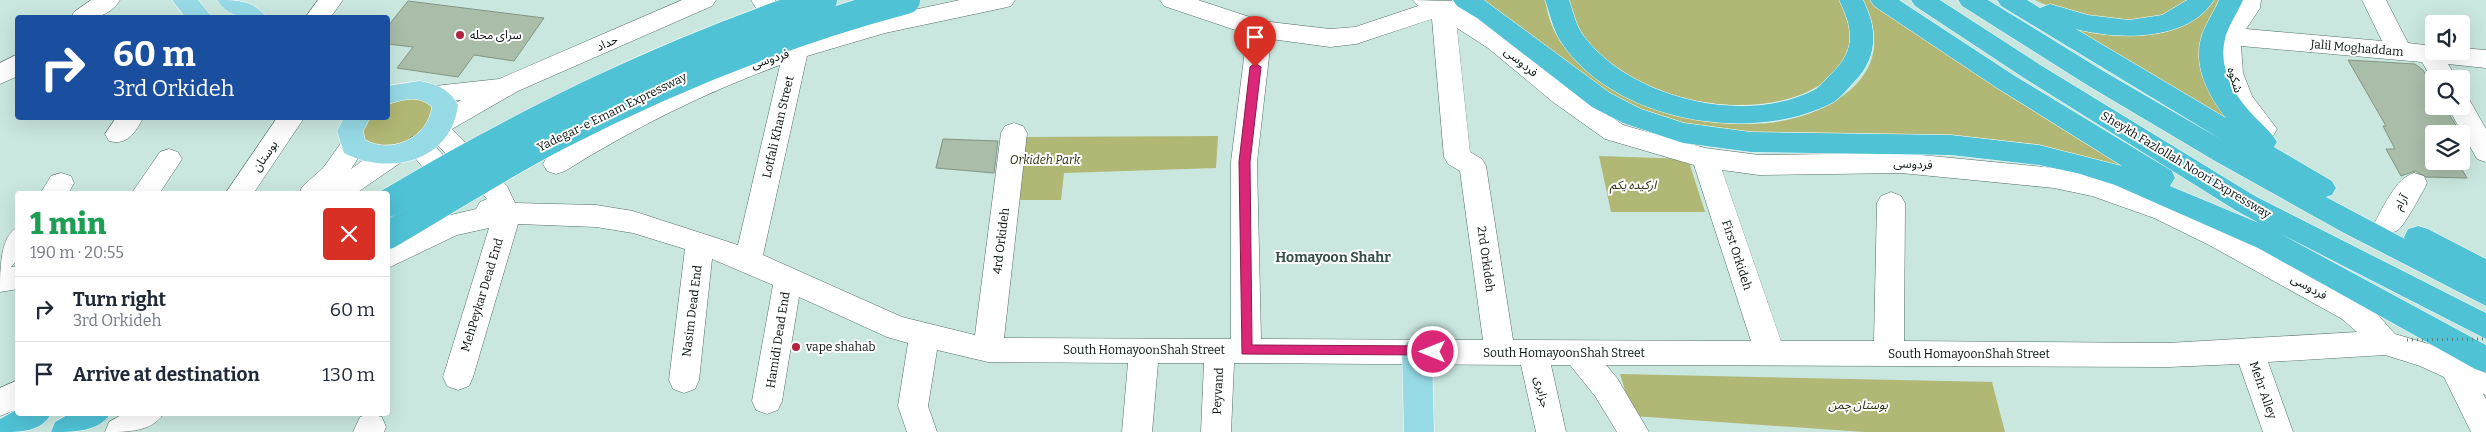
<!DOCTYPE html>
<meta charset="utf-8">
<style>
body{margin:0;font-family:Bitter,"Noto Sans Arabic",serif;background:#f6f6f7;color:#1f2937;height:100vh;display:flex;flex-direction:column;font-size:19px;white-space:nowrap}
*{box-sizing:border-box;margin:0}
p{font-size:16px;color:#747a83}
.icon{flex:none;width:28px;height:28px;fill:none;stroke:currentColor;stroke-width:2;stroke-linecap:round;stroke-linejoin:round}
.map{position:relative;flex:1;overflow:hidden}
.side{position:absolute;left:15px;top:191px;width:375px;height:225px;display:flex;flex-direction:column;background:#fff;border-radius:5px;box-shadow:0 5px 20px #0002}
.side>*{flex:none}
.hud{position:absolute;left:15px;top:15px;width:375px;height:105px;border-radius:5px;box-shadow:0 5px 20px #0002;background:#1a4fa0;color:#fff;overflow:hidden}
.tools{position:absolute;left:2425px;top:15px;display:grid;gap:10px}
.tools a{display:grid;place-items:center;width:45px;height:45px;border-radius:5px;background:#fff;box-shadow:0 5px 20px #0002;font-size:25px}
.pin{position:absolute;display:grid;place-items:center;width:42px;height:42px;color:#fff;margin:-51px -21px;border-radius:50% 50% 50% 0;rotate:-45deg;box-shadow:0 0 5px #0007}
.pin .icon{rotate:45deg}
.me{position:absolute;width:55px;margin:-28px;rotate:270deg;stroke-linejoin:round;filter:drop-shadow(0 0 4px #0008)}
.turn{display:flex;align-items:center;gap:18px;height:105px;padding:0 15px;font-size:22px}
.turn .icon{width:65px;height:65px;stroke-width:2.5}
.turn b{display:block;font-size:35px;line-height:42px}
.round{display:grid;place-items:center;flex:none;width:52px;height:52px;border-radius:5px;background:#f6f6f7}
.head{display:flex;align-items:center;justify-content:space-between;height:85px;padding:0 15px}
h1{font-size:30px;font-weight:800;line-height:38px;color:#1e9e55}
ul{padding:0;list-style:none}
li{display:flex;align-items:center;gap:15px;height:65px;padding:0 15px;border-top:1px solid #e0e1e3}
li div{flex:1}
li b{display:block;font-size:19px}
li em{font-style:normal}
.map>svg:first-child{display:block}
.green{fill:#b1b774}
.building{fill:#a9bda9;stroke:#839583}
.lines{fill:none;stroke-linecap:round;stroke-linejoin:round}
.minor-casing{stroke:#526d67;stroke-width:1}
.major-casing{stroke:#fff;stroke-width:1}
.highway-casing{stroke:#fff;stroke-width:1}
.minor{fill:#fff;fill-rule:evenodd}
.major{fill:#96dae6;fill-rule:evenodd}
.highway{fill:#50c2d5;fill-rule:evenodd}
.highway-bridge-casing{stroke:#fff;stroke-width:29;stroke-linecap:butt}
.path-bridge{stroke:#677b76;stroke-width:3;stroke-dasharray:1 4;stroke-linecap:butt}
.highway-bridge{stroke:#50c2d5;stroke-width:28}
.route{fill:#db2777;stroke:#8e194d}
.poi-dot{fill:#b42141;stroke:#fff;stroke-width:2}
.labels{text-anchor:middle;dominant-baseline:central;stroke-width:4;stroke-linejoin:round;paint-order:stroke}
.poi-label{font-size:12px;fill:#07120f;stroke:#fff;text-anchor:start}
.street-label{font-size:12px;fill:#07120f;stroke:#fff}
.park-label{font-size:12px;font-style:italic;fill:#2c2e0b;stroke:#fff}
.neighbourhood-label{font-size:14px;font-weight:bold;fill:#355049;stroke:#fff}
</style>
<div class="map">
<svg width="2486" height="432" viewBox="0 0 2486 432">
<rect width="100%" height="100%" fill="#c9e7df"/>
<g class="green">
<path d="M1478 0H1546C1547 26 1563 48 1581 65 1616 99 1668 118 1716 122 1741 125 1771 125 1795 118 1852 103 1899 59 1860 0H1875L2089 140 2204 207 2107 166 1702 131 1619 104Z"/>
<path d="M1567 0H1842C1848 12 1849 19 1850 32 1851 53 1842 69 1826 81 1775 118 1687 108 1632 80 1625 77 1618 69 1611 64 1586 44 1575 31 1567 0Z"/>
<path d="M2035 0H2186C2152 35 2074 19 2035 0Z"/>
<path d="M2212 0H2221L2206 26 2201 41 2263 147 2045 14 2121 33Z"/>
<path d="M403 98C416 99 428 98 433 111 432 116 430 122 428 126 411 151 341 154 367 118H388V102Z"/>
<path d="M1218 136 1216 168 1064 173 1061 200H1014L1025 137Z"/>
<path d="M1599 156 1688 159 1705 212H1611Z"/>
<path d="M1620 374 1992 382 2005 432H1865L1633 416Z"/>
</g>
<g class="building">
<path d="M408 1 544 18 514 61 474 55 458 77 397 68 413 47 388 44V26Z"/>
<path d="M2348 60 2415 64 2423 70 2434 89V106H2444L2460 132 2444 131 2446 134H2434V161H2457L2467 178 2426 177 2415 171 2401 176 2386 149H2395L2383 126H2386Z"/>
<path d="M943 139 998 141 994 173 936 168Z"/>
</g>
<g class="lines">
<g class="minor-casing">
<g id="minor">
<path d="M91 0H120C108 19 91 18 71 18L74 12Z"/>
<path d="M318 0H343L330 18H305Z"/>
<path d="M682 0H716L712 6 518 91 452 129 507 186 515 203 596 205 633 211 738 245 780 65C704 93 634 128 565 171L556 174 547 171 543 164 547 157C621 112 697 73 781 47L751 0H775L802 40 885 16 960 0H1015L1011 6 1003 8 885 33 807 56 763 255 902 317 975 335 1001 133 1005 126 1014 123 1023 126 1027 133 1004 338 1231 339V162L1247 34 1164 6 1160 0H1198L1262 21 1330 29 1355 27 1418 6 1413 0 1452 1 1506 36 1571 88 1623 125 1705 148 1759 155 1901 153 2054 168 2092 176 2132 187 2174 202 2229 229 2362 303 2377 314 2395 334 2439 347 2486 368V395L2483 394 2486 399V432H2471L2444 377 2420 366 2385 355 2268 362 2293 432H2263L2239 364 2168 367 1606 365 1617 378 1649 432H1617L1595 396 1570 365H1551L1566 432H1536L1521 365 1234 363 1231 432H1201L1204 363H1158L1152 432H1122L1128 363 988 362 937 350 928 406 937 432H907L898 406 908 343 887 337 799 297 782 401 778 410 767 414 756 410 752 401 773 285 712 259 699 380 695 389 684 393 673 389 669 380 685 249 633 233 596 227 518 224 473 377 469 386 458 390 447 386 443 377 489 228 457 235 388 268V243L442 217 476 209 480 202 487 199 424 130 434 115 461 100 434 103 425 101 421 94 425 87 499 79ZM1432 19 1444 157 1448 164 1460 171 1483 340 1261 339 1257 162 1271 39 1330 47 1356 44ZM1457 28 1488 48 1553 102 1605 139 1694 165 1751 341 1513 340 1486 166 1482 159 1470 152ZM1722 170 1759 175 1901 173 2054 188 2092 196 2154 218 2209 245 2342 319 2357 332 2168 343 1904 341 1905 203 1901 196 1891 192 1881 196 1877 203 1874 341H1781Z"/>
<path d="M2237 0H2261L2260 8 2246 29 2382 41 2362 0H2386L2408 43 2434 46V51H2461V48L2486 50V68L2448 64 2457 79H2434V83L2422 62 2241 46 2243 73 2252 96 2277 129 2273 136 2264 139 2255 136 2232 107 2217 73 2216 36 2236 7Z"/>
<path d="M18 54V76L0 84V63Z"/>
<path d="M2461 97 2469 99 2486 129V162L2477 159 2447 106H2461Z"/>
<path d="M116 118H143C135 133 127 146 109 141L105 134Z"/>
<path d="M277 118H304L253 194H225Z"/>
<path d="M419 135 428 138 467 182 471 189 467 196 457 199 447 196 410 152 406 145 410 138Z"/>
<path d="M353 136 362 139 366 146 351 169C366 159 384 141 403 147L407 154 403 161 355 194H299L302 187 323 168 344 139Z"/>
<path d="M169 149 178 152 182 159 159 194H131L160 152Z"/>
<path d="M61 173 71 176 74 183 68 194H40L51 176Z"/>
<path d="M2414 173 2424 176 2427 183C2423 192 2404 226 2398 230 2392 234 2386 232 2379 230L2375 222C2384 206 2396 178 2414 173Z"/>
<path d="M18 227V259L11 267 18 266V289L0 292C0 268 0 236 18 227Z"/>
<path d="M18 380V409L0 416V388Z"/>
<path d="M123 414H163C152 432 127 432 105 432L109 422Z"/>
<path d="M370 414 382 417 386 427 384 432H353L360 417Z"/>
</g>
</g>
<g class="major-casing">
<g id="major">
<path d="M172 0H198L213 18H186Z"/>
<path d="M217 0C236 0 255 0 267 18 247 18 229 19 217 0Z"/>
<path d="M419 81C437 84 449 89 458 105 451 162 389 176 344 153L337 131 344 118H370L363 131 365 140C393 155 428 137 432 107 419 94 403 100 388 104V86Z"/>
<path d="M1417 339 1427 342 1432 351 1434 432H1404L1402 351 1407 342Z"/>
</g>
</g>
<g class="highway-casing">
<g id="highway">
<path d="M1453 0H1484L1610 93 1641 109 1684 123 1751 132 1951 135 2039 145 2122 166 1997 88 1874 6 1870 0H1899L2015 76 2172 171 2175 178 2170 186 2259 223 2235 210 2024 78 1915 6 1911 0H1940L2042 66 2255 196 2486 313V339L2279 233 2486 345V373L2475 369 2258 248 2115 185 2077 173 2039 165 1951 155 1751 152 1683 143 1623 123 1592 107 1477 18 1457 6Z"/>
<path d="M1545 0H1569C1573 11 1576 26 1583 35 1629 98 1744 126 1814 90 1820 87 1825 80 1830 75 1856 51 1854 30 1839 0H1863C1878 29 1878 58 1854 82 1847 89 1840 99 1832 103 1751 145 1613 121 1561 42 1553 30 1550 14 1545 0Z"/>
<path d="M1958 0H1988L2105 72 2222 140 2001 6 1997 0H2027L2040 8 2050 4 2088 15 2129 20 2162 15 2187 0H2214C2188 42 2117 40 2076 29L2226 118C2208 95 2192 65 2202 35 2206 23 2214 12 2219 0H2243C2238 12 2230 23 2226 35 2217 65 2232 92 2251 113 2260 123 2271 131 2277 142L2274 147 2332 181 2336 188 2332 195 2326 197 2405 239 2404 237 2408 229 2418 226 2428 229 2486 259V306L2344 233 2215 161 2087 85 1962 6Z"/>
<path d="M18 409V414H51C41 432 21 432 0 432V419Z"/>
<path d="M69 414H110C99 432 73 432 51 432L55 422Z"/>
</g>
</g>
<use href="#minor" class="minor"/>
<use href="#major" class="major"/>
<use href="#highway" class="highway"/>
<g class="highway-bridge-casing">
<g id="highway-bridge">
<path d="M388 203C528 120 668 51 823 0"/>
<path d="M388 235C445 202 500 166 558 136 669 79 785 32 906 0"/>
</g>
</g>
<path class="path-bridge" d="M2407 340 2486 339"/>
<use href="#highway-bridge" class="highway-bridge"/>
</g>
<path class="route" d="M1255 63 1261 67 1250 162 1252 345 1433 346 1439 352 1438 355 1242 354 1239 162 1250 67Z"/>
<g class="poi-dot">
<circle cx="460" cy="35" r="5"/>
<circle cx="796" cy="347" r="5"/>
</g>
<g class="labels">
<g class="poi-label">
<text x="470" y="35">سرای محله</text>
<text x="806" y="347">vape shahab</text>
</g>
<g class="street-label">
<text transform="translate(607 43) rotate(-24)">حداد</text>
<text transform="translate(2357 48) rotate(5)">Jalil Moghaddam</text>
<text transform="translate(770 59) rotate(-18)">فردوسی</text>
<text transform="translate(1521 62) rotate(39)">فردوسی</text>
<text transform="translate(2235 80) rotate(73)">شکوه</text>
<text transform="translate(612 112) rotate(-26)">Yadegar-e Emam Expressway</text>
<text transform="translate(778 127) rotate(-77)">Lotfali Khan Street</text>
<text transform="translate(265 156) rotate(-55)">بوستان</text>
<text transform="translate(1913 164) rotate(3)">فردوسی</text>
<text transform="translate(2186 165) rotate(31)">Sheykh Fazlollah Noori Expressway</text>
<text transform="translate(2401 202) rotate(-58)">آرام</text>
<text transform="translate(1001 241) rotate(-83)">4rd Orkideh</text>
<text transform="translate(1737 255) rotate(72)">First Orkideh</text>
<text transform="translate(1486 259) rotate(82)">2rd Orkideh</text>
<text transform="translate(2309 287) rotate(29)">فردوسی</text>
<text transform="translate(482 295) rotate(-73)">MehPeykar Dead End</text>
<text transform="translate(692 311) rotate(-83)">Nasim Dead End</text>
<text transform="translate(778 340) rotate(-81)">Hamidi Dead End</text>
<text x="1144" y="350">South HomayoonShah Street</text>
<text x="1564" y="353">South HomayoonShah Street</text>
<text x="1969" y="354">South HomayoonShah Street</text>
<text transform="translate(2263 390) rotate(71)">Mehr Alley</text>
<text transform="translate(1218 391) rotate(-87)">Peyvand</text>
<text transform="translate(1542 392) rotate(77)">جزایری</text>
</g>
<g class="park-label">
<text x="1045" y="160">Orkideh Park</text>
<text x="1633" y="185">ارکیده یکم</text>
<text x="1858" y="405">بوستان چمن</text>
</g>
<g class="neighbourhood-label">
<text x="1333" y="257">Homayoon Shahr</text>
</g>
</g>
</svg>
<div class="tools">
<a><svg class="icon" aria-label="sound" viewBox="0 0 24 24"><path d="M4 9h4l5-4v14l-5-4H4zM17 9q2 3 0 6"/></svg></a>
<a><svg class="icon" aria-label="search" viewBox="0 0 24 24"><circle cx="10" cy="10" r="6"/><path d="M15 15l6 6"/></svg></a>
<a><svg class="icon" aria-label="layers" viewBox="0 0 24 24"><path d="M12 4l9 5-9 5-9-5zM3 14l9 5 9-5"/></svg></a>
</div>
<div class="pin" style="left:1255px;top:67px;background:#d93025"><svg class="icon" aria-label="arrive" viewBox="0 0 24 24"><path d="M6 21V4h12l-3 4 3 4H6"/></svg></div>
<svg class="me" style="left:1433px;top:352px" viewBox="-20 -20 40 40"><circle r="17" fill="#db2777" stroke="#fff" stroke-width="3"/><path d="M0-11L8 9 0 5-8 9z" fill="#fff"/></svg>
<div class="hud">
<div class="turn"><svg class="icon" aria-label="right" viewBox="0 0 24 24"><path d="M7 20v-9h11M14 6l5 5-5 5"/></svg><div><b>60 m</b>3rd Orkideh</div></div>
</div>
<section class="side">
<div class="head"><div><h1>1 min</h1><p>190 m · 20:55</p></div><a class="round" style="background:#d93025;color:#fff"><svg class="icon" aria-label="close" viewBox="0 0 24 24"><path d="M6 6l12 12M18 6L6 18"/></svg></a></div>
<ul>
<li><svg class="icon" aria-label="right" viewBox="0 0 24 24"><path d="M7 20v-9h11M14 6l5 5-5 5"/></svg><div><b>Turn right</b><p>3rd Orkideh</p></div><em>60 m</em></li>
<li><svg class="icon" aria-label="arrive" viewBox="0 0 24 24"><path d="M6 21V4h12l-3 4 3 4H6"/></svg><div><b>Arrive at destination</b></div><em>130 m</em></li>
</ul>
</section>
</div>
